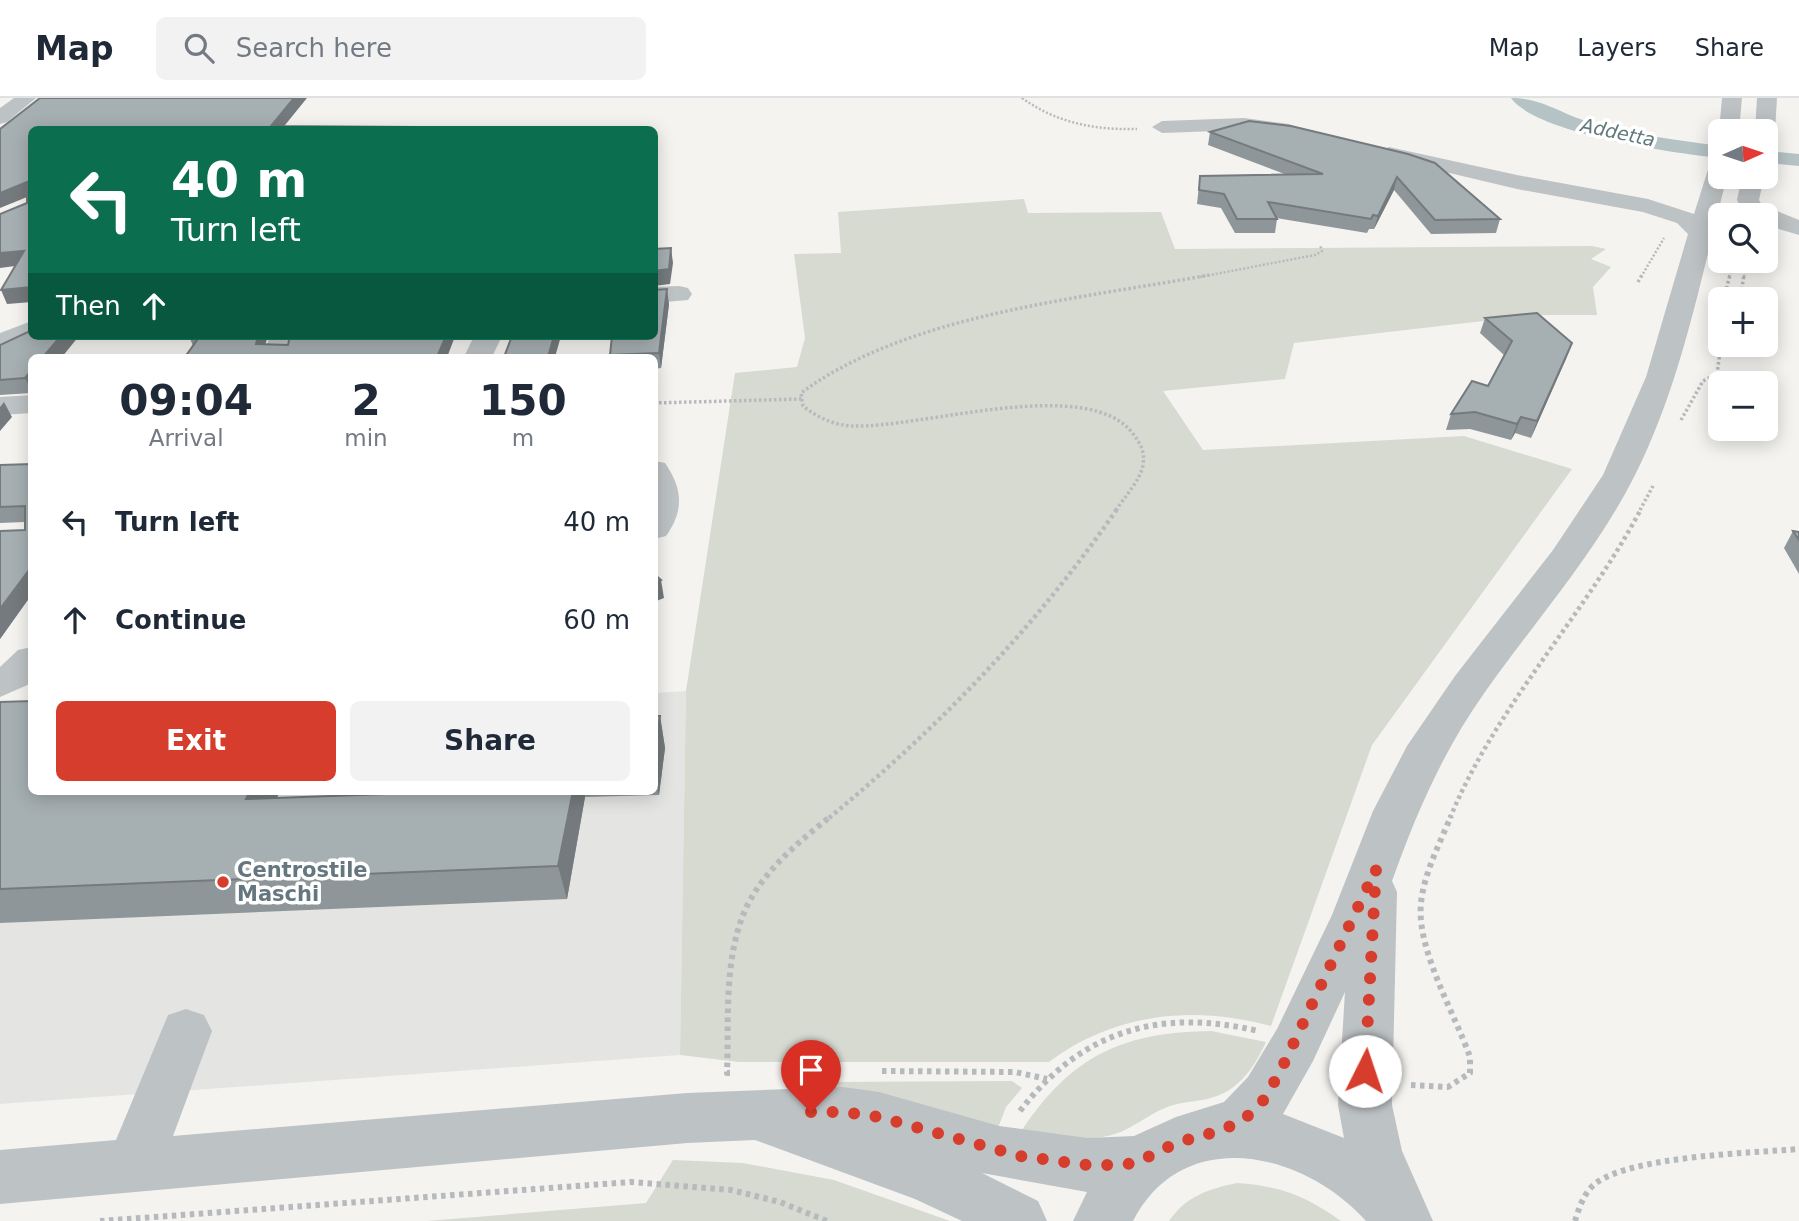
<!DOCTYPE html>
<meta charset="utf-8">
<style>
body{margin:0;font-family:"DejaVu Sans",sans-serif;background:#f2f2f3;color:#1f2937;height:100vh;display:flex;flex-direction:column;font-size:26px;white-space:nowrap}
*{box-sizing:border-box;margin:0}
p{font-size:23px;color:#747a83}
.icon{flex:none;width:38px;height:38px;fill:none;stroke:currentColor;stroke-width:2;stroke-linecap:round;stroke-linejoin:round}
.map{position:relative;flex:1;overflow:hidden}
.drawer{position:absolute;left:28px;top:256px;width:630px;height:441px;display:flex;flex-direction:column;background:#fff;border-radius:10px;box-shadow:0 4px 18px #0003}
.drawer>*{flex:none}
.hud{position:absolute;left:28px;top:28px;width:630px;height:214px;border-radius:10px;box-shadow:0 4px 18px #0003;background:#0b6e4f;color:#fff;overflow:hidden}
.needle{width:46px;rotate:87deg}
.fabs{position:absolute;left:1708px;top:21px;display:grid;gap:14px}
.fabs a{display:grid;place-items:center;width:70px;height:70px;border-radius:10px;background:#fff;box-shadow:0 4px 18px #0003;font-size:35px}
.pin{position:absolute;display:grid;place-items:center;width:60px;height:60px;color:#fff;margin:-72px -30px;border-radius:50% 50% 50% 0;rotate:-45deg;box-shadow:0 0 7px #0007}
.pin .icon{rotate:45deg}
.me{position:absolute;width:77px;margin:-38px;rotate:4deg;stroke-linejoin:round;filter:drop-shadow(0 0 5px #0008)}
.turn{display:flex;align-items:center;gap:24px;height:147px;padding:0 28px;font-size:32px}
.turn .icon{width:91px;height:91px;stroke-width:2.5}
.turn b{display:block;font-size:49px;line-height:60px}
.then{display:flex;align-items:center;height:66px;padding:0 28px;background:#0003;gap:14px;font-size:26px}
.eta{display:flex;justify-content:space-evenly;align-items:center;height:119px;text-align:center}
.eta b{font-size:42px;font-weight:700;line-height:49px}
.action{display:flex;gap:14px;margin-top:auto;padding:14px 28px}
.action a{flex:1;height:80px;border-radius:10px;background:#d73d2c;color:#fff;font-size:28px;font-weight:700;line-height:80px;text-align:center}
.action a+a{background:#f2f2f3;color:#1f2937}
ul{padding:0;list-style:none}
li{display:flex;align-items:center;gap:21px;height:98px;padding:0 28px}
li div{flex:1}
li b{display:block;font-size:26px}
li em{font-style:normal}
header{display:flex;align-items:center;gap:42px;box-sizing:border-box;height:98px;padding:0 35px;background:#fff;border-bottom:2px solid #e0e1e3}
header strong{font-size:33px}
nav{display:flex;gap:38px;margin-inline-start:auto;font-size:24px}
.search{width:490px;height:63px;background:#f2f2f3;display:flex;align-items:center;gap:18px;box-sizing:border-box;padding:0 24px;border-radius:10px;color:#747a83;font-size:26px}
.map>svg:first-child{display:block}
.built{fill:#e4e5e3}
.green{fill:#d6dad1}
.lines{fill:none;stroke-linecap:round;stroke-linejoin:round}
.canal{fill:#b5c3c5;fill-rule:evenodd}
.path-far3{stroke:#b7babc;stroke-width:2.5;stroke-dasharray:2 2;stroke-linecap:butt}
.path-far2{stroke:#b7babc;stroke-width:3.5;stroke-dasharray:2.5 2.5;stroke-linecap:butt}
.path-far1{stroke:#b7babc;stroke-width:4.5;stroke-dasharray:3.5 3.5;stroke-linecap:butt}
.path{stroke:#b7babc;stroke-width:6;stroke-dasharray:4.5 4.5;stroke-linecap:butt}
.minor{fill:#bdc2c4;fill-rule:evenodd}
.wall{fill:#8f9699}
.shaded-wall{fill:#747a7d}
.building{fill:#a6afb2;stroke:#747a7d;stroke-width:2}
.route{stroke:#d73d2c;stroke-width:12;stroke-dasharray:0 21.6}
.poi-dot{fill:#d73d2c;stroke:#fff;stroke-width:2.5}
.labels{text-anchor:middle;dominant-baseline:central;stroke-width:7;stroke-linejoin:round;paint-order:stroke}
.far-water-label{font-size:19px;font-style:italic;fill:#60787c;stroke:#fff}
.poi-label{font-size:21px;font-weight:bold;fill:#64777f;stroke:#fff;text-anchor:start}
</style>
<header>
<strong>Map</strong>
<div class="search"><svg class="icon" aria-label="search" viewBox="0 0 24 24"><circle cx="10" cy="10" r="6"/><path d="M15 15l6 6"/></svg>Search here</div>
<nav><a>Map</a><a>Layers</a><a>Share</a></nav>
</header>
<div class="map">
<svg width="1799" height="1123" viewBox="0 0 1799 1123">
<rect width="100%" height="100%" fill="#f4f3f0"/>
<path class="built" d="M686 593 680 957 0 1006V625L32 693H654L655 595Z"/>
<g class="green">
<path d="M1024 101 1028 115 1161 114 1175 151 1592 148 1606 151 1591 161 1611 169 1593 189 1597 217H1535L1294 245 1285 281 1163 293 1203 352 1464 338 1572 371 1372 647 1271 928C1194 907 1114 915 1049 964H739L680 957 686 593 735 275 797 269 805 240 794 156 841 155 838 114Z"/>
<path d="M1211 933 1266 944C1252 974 1236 996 1202 1002 1190 1004 1176 1005 1165 1010 1148 1017 1134 1029 1118 1035 1087 1046 1053 1037 1022 1032 1072 958 1122 934 1211 933Z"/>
<path d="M1012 983 1022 990 1006 1009 998 1030 888 999 822 987V984Z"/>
<path d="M673 1062 743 1065 834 1082 950 1123H427L646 1105Z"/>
<path d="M1237 1085C1281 1088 1305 1098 1341 1123H1169C1186 1098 1209 1091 1237 1085Z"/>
</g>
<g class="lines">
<g class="canal">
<path d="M1511 0C1544 0 1562 17 1593 25 1634 37 1677 42 1720 48V60C1675 55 1537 36 1511 0Z"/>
<path d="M1766 53 1799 56V68L1766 65Z"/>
</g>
<g class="path-far3">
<path d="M1022 0C1057 25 1094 32 1137 31"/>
<path d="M1200 179 1315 157 1322 153 1320 147"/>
<path d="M1641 179 1664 140"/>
<path d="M1729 179 1733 163"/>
<path d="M1744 179 1747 163"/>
</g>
<g class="path-far2">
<path d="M1638 184 1642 177"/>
<path d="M1724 200 1730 177"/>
<path d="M1740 201 1744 177"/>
<path d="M654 305 802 301"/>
<path d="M1681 322 1703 283 1717 276 1721 247"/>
<path d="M1116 412C1124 400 1141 381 1143 367 1145 354 1141 347 1134 337 1090 275 920 331 852 328 833 327 817 319 803 308L801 295C908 216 1079 201 1209 177"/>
<path d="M1640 412 1653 388"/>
</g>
<g class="path-far1">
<path d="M829 720C939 629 1036 529 1117 411"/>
<path d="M1450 720C1496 608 1585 517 1641 411"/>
</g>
<g class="path">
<path d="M882 973 1015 974 1047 981"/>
<path d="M730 975H727C729 920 723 854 749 804 768 769 801 742 831 718"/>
<path d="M1411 987 1448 989 1470 975V959C1455 916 1416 851 1421 805 1424 775 1440 745 1451 718"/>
<path d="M1020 1013C1082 932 1160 910 1258 933"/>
<path d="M100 1123 631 1084 731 1092 780 1104 827 1123"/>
<path d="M1575 1123C1579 1110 1584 1094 1596 1085 1633 1058 1751 1055 1799 1051"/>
</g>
<g class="minor">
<path d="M14 0H36L7 24 0 26V10Z"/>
<path d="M1722 0H1742L1739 33H1719Z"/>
<path d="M1757 0H1777L1775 33 1772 37 1766 39V33H1755Z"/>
<path d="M1244 20 1289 26 1299 32 1289 38 1244 32 1162 35 1152 29 1162 23Z"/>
<path d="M1389 49 1517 77 1648 101 1694 116 1712 59 1720 58V79H1727C1701 178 1682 284 1635 377 1596 455 1535 523 1485 594 1443 653 1416 716 1392 783L1397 794 1392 1007 1402 1053 1433 1123H1366C1303 1053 1183 1026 1133 1123H1073L1087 1094 982 1075 1038 1103 1047 1123H962L915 1101 755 1042 687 1045 0 1106V1052L116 1042 168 917 186 911 204 917 212 933 173 1038 687 995 843 989 879 994 999 1028 1087 1040 1134 1038 1176 1019 1224 1004 1248 979 1277 931 1332 817 1373 713 1407 648 1455 578 1553 452 1603 377 1646 279 1688 136 1677 125 1643 114 1517 91 1382 59 1378 55ZM1345 894 1338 1007 1344 1040 1283 1016 1313 963Z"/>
<path d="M1742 79H1764L1759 102 1762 107 1799 122V137L1766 127V117L1744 116 1737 102Z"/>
<path d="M679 188 688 190 692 196 688 202 654 205V189Z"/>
<path d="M32 223V238H39L0 253V235Z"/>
<path d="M270 238H298L291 259H263Z"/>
<path d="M474 238H502L492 259H464Z"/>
<path d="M32 297V315L0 317V299Z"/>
<path d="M654 363 665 365C683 391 684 413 666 438L654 441Z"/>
<path d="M32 549V585L0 599V569L18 552Z"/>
</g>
</g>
<g class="wall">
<path d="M1291 28 1500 121 1496 135 1431 136 1394 92 1374 131H1369L1367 135 1276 120 1277 121 1275 135H1235L1221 110 1197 106 1200 78 1287 77 1208 47 1210 34Z"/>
<path d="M669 206 661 270 654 271V259H610V257Z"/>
<path d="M1485 220 1572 245 1531 340 1515 335 1511 342 1470 331 1446 332 1451 316 1488 288 1504 257 1480 235Z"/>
<path d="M189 238H268L265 246 288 247 455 238 447 259H185L193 248Z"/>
<path d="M0 247 32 259V295L0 297Z"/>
<path d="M32 366V496L0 541V433L25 432V424L0 425V367Z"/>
<path d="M1793 433 1799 434V476L1784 450Z"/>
<path d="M0 604 277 700 470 693H654V618H660L665 650 659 697 585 699 567 801 0 825Z"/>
</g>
<g class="shaded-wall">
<path d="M294 0H307L281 32 271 28Z"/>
<path d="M1397 79 1394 92 1374 131 1378 118Z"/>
<path d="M27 84 32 97 0 110V95Z"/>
<path d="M671 150 673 165 670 186 654 188V173Z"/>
<path d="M24 153 30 166 0 170V155Z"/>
<path d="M32 189V204L7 206 1 192Z"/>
<path d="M667 191 669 206 661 270 659 255Z"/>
<path d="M61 238H79L62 259H43Z"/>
<path d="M258 238H268L261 259 256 246Z"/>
<path d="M446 238H455L447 259H437Z"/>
<path d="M554 238H561L555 259H548Z"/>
<path d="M1572 245 1566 261 1531 340 1537 323Z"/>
<path d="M32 272V293L25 280Z"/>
<path d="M4 304 12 319 0 333V309Z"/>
<path d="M1521 319 1515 335 1511 342 1517 326Z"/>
<path d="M32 468V496L0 541V511Z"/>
<path d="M661 482 664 500 654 504V485Z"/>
<path d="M660 618 665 650 659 697 654 670V657Z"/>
<path d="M250 693H280L262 734 246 701Z"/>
<path d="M573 693H584L585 699 567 801 558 768Z"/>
</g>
<g class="building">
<path d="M40 0H294L271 28 416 29 427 32H32V189L1 192 24 153 0 155V116L27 105V84L0 95V31Z"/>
<path d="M1249 23 1291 28 1408 56 1435 65 1500 121 1435 122 1397 79 1378 118 1373 117 1371 121 1268 104 1277 121H1237L1224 96 1199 92 1200 78 1323 76 1210 34Z"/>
<path d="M671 150 669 171 654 173V151Z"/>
<path d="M667 191 659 255 610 257 612 238H654V192Z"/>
<path d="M1537 215 1572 245 1537 323 1521 319 1517 326 1475 314 1451 316 1472 283 1488 288 1512 243 1485 220Z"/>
<path d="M32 232V238H61L43 259H32V272L25 280 0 282V247Z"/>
<path d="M200 238H258L256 246 288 247 290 238H446L437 259H185Z"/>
<path d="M512 238H554L548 259H504Z"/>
<path d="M32 366V468L0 511V433L25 432V408L0 409V367Z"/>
<path d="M1793 433 1799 434V442Z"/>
<path d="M654 476 661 482 654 485Z"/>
<path d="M32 603V693H250L246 701 470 693H573L558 768 0 791V604Z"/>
<path d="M654 618H660L654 657Z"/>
</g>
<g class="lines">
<path class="route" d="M811 1014H843L879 1019 1020 1058 1087 1067H1123L1138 1064 1176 1045 1222 1032 1243 1022 1261 1006 1279 976 1376 771 1365 973"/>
</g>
<circle class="poi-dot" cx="223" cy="784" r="7"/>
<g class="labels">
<g class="far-water-label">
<text transform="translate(1618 34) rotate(12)">Addetta</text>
</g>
<g class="poi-label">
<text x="237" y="772">Centrostile<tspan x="237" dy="24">Maschi</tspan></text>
</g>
</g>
</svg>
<div class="fabs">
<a><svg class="needle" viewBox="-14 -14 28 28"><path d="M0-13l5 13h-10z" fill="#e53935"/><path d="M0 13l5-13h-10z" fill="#747a83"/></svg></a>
<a><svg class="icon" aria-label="search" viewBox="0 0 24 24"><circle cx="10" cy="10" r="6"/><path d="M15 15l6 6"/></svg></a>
<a>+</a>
<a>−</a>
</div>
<div class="pin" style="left:811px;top:1014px;background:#d93025"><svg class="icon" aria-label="arrive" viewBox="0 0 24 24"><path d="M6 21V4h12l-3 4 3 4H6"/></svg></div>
<svg class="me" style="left:1365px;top:973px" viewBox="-20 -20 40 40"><circle r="19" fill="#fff"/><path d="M0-13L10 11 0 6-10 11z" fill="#d73d2c"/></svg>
<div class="hud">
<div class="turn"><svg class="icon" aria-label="left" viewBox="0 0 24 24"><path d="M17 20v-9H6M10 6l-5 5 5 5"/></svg><div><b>40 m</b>Turn left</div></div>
<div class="then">Then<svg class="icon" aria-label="ahead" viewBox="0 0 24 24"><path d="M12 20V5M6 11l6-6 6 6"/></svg></div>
</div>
<section class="drawer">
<div class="eta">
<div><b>09:04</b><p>Arrival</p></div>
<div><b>2</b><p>min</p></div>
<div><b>150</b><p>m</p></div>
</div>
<ul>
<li><svg class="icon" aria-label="left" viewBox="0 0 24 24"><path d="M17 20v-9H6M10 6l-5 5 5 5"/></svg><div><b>Turn left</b></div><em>40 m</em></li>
<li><svg class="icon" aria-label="ahead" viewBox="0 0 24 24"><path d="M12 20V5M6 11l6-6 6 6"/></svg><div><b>Continue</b></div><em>60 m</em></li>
</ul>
<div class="action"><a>Exit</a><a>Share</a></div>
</section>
</div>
